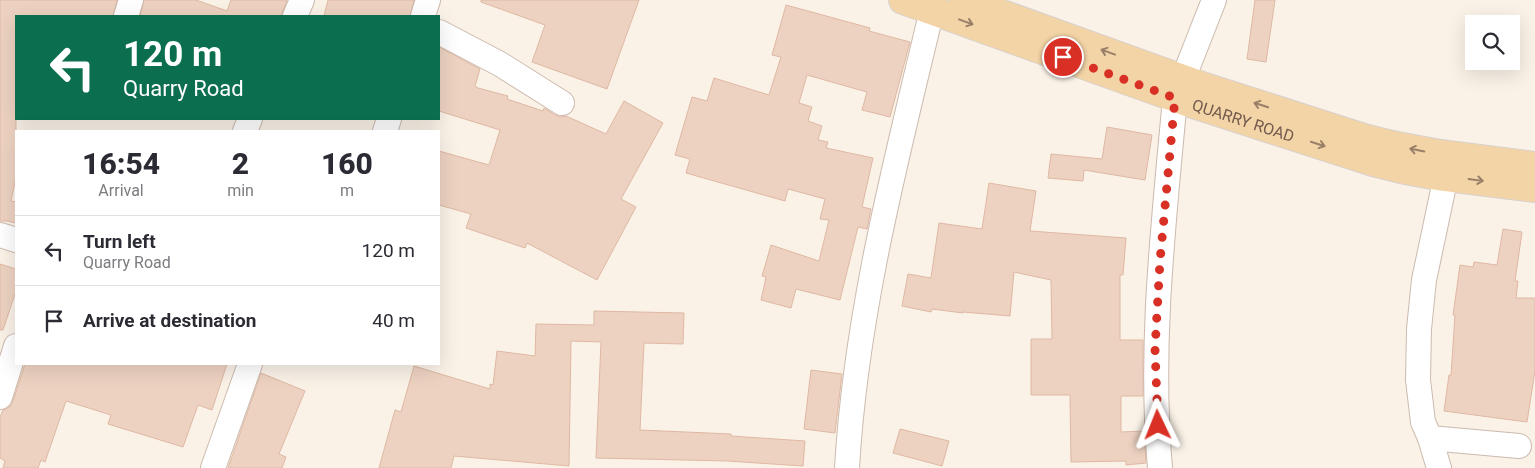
<!DOCTYPE html>
<style>
body{margin:0;font-family:Roboto,sans-serif;background:#f2f2f3;color:#2b2b33;height:100vh;display:flex;flex-direction:column;font-size:19px;white-space:nowrap}
*{box-sizing:border-box;margin:0}
p{font-size:16px;color:#7c7c81}
.icon{flex:none;width:28px;height:28px;fill:none;stroke:currentColor;stroke-width:2;stroke-linecap:round;stroke-linejoin:round}
.map{position:relative;flex:1;overflow:hidden}
.details{position:absolute;left:15px;top:130px;width:425px;height:235px;display:flex;flex-direction:column;background:#fff;border-radius:0px;box-shadow:0 5px 20px #0002}
.details>*{flex:none}
.banner{position:absolute;left:15px;top:15px;width:425px;height:105px;border-radius:0px;box-shadow:0 5px 20px #0002;background:#0b6e4f;color:#fff;overflow:hidden}
.buttons{position:absolute;left:1465px;top:15px;display:grid;gap:10px}
.buttons a{display:grid;place-items:center;width:55px;height:55px;border-radius:0px;background:#fff;box-shadow:0 5px 20px #0002;font-size:25px}
.pin{position:absolute;display:grid;place-items:center;width:42px;height:42px;color:#fff;margin:-21px;border:2px solid #fff;border-radius:50%;box-shadow:0 1px 5px #0007}
.me{position:absolute;width:55px;margin:-28px;rotate:358deg;stroke-linejoin:round;filter:drop-shadow(0 0 4px #0008)}
.turn{display:flex;align-items:center;gap:18px;height:105px;padding:0 25px;font-size:22px}
.turn .icon{width:65px;height:65px;stroke-width:2.5}
.turn b{display:block;font-size:35px;line-height:42px}
.eta{display:flex;justify-content:space-evenly;align-items:center;height:85px;text-align:center}
.eta b{font-size:30px;font-weight:800;line-height:35px}
ul{padding:0;list-style:none}
li{display:flex;align-items:center;gap:15px;height:70px;padding:0 25px;border-top:1px solid #e1e1e2}
li div{flex:1}
li b{display:block;font-size:19px}
li em{font-style:normal}
.map>svg:first-child{display:block}
.building{fill:#edd2c1;stroke:#dfb8a3}
.lines{fill:none;stroke-linecap:round;stroke-linejoin:round}
.minor-casing{stroke:#ccbaae;stroke-width:26}
.major-casing{stroke:#d8d1cd;stroke-width:30}
.minor{stroke:#fff;stroke-width:24}
.major{stroke:#f3d4a6;stroke-width:28}
.oneway{stroke:#997f68}
.route{stroke:#d93025;stroke-width:9;stroke-dasharray:0 16.2}
.labels{text-anchor:middle;dominant-baseline:central;stroke-width:4;stroke-linejoin:round;paint-order:stroke}
.street-label{font-size:16px;fill:#725a4e;stroke:#fdf7ee}
</style>
<div class="map">
<svg width="1535" height="468" viewBox="0 0 1535 468">
<rect width="100%" height="100%" fill="#faf2e7"/>
<g class="building">
<path d="M0 0H117L113 16H16V177L11 201 16 202V223L7 221H0Z"/>
<path d="M144 0H196L227 11 231 0H287L281 16H140Z"/>
<path d="M328 0H414L410 16H324Z"/>
<path d="M481 0H639L607 89 532 62 545 25 481 2Z"/>
<path d="M1255 0H1275L1266 62 1247 59Z"/>
<path d="M786 5 870 28 869 31 910 42 890 117 862 110 867 92 807 75 799 103 812 107 808 121 822 126 818 140 828 142 826 148 873 158 862 207 871 209 867 229 858 227 840 300 796 289 791 308 761 300 766 277 762 276 771 245 819 261 829 220 820 219 825 199 788 189 785 201 686 173 690 159 675 155 692 97 707 101 714 78 769 95 781 57 772 55Z"/>
<path d="M439 47 480 69 475 86 478 88 508 96 507 99 543 111 544 108 555 115 561 117 566 116 606 134 624 101 663 123 621 199 636 207 597 280 527 243 525 248 466 228 471 214 439 205V151L489 165 500 130 439 111Z"/>
<path d="M1107 127 1152 135 1145 180 1084 170 1083 181 1048 178 1051 154 1102 159Z"/>
<path d="M989 183 1036 191 1030 231 1126 238 1123 275H1120V340H1143V396H1121V432L1144 431 1146 463 1126 465V461L1071 462 1070 395H1031V339H1052L1051 280 1014 272 1010 316 963 312V313L932 309 931 312 902 306 908 274 931 278 939 223 982 229Z"/>
<path d="M1503 229 1522 232 1515 281H1518L1516 298H1535V371L1527 422 1444 411 1449 375H1451L1455 315H1453L1460 265 1473 267 1474 262 1497 265Z"/>
<path d="M0 264 16 269V291L3 330H0Z"/>
<path d="M594 311 684 313 683 344 644 343 640 430 731 434V436L805 441 803 466 727 461 596 458 601 342 571 341 569 466 454 456 451 468H379L395 410 401 412 414 366 490 389V384L493 385 497 351 535 356 536 324 594 325Z"/>
<path d="M25 364H227L212 410 198 405 183 447 108 424 111 415 66 401 45 462 41 460 38 468H3L5 461 0 458V417L3 410 10 407 13 401Z"/>
<path d="M811 370 842 374 835 433 804 429Z"/>
<path d="M261 373 305 391 279 454 286 457 282 468H228Z"/>
<path d="M900 429 949 441 942 466 893 453Z"/>
</g>
<g class="lines">
<g class="minor-casing">
<g id="minor">
<path d="M126 16 131 0"/>
<path d="M295 16 302 0"/>
<path d="M423 16 428 0"/>
<path d="M439 32 500 64 562 103"/>
<path d="M1183 79 1214 0"/>
<path d="M245 131 250 119"/>
<path d="M385 131 389 119"/>
<path d="M1446 176 1424 280 1419 329 1418 380 1423 422 1430 438 1519 446"/>
<path d="M0 235 16 240"/>
<path d="M0 397 16 346"/>
<path d="M1430 438 1439 468"/>
<path d="M213 468 250 364"/>
<path d="M847 468C856 312 896 161 932 10"/>
<path d="M1160 468C1149 344 1164 221 1175 98"/>
</g>
</g>
<g class="major-casing">
<g id="major">
<path id="s1" d="M903 0 1190 103 1373 162 1405 170 1438 176 1535 188"/>
<path d="M963 0 1205 87 1364 138 1392 145 1440 154 1535 166"/>
</g>
</g>
<use href="#minor" class="minor"/>
<use href="#major" class="major"/>
</g>
<defs><path id="oneway-shaft" d="M-6 0H5M1.5-3L5.5 0L1.5 3" fill="none" stroke-width="1.6" stroke-linecap="round" stroke-linejoin="round" transform="scale(1.25)"/></defs>
<g class="oneway">
<use href="#oneway-shaft" transform="translate(966 22) rotate(20)"/>
<use href="#oneway-shaft" transform="translate(1108 52) rotate(-160)"/>
<use href="#oneway-shaft" transform="translate(1261 105) rotate(-162)"/>
<use href="#oneway-shaft" transform="translate(1318 144) rotate(18)"/>
<use href="#oneway-shaft" transform="translate(1417 150) rotate(-169)"/>
<use href="#oneway-shaft" transform="translate(1476 180) rotate(8)"/>
</g>
<g class="lines">
<path class="route" d="M1063 57 1175 98 1160 261 1155 349 1158 425"/>
</g>
<g class="labels">
<g class="street-label">
<text stroke="none"><textPath href="#s1" startOffset="361">QUARRY ROAD</textPath></text>
</g>
</g>
</svg>
<div class="buttons">
<a><svg class="icon" aria-label="search" viewBox="0 0 24 24"><circle cx="10" cy="10" r="6"/><path d="M15 15l6 6"/></svg></a>
</div>
<div class="pin" style="left:1063px;top:57px;background:#d93025"><svg class="icon" aria-label="arrive" viewBox="0 0 24 24"><path d="M6 21V4h12l-3 4 3 4H6"/></svg></div>
<svg class="me" style="left:1158px;top:425px" viewBox="-20 -20 40 40"><path d="M0-17L14 15 0 8-14 15z" fill="#d93025" stroke="#fff" stroke-width="4"/></svg>
<div class="banner">
<div class="turn"><svg class="icon" aria-label="left" viewBox="0 0 24 24"><path d="M17 20v-9H6M10 6l-5 5 5 5"/></svg><div><b>120 m</b>Quarry Road</div></div>
</div>
<section class="details">
<div class="eta">
<div><b>16:54</b><p>Arrival</p></div>
<div><b>2</b><p>min</p></div>
<div><b>160</b><p>m</p></div>
</div>
<ul>
<li><svg class="icon" aria-label="left" viewBox="0 0 24 24"><path d="M17 20v-9H6M10 6l-5 5 5 5"/></svg><div><b>Turn left</b><p>Quarry Road</p></div><em>120 m</em></li>
<li><svg class="icon" aria-label="arrive" viewBox="0 0 24 24"><path d="M6 21V4h12l-3 4 3 4H6"/></svg><div><b>Arrive at destination</b></div><em>40 m</em></li>
</ul>
</section>
</div>
